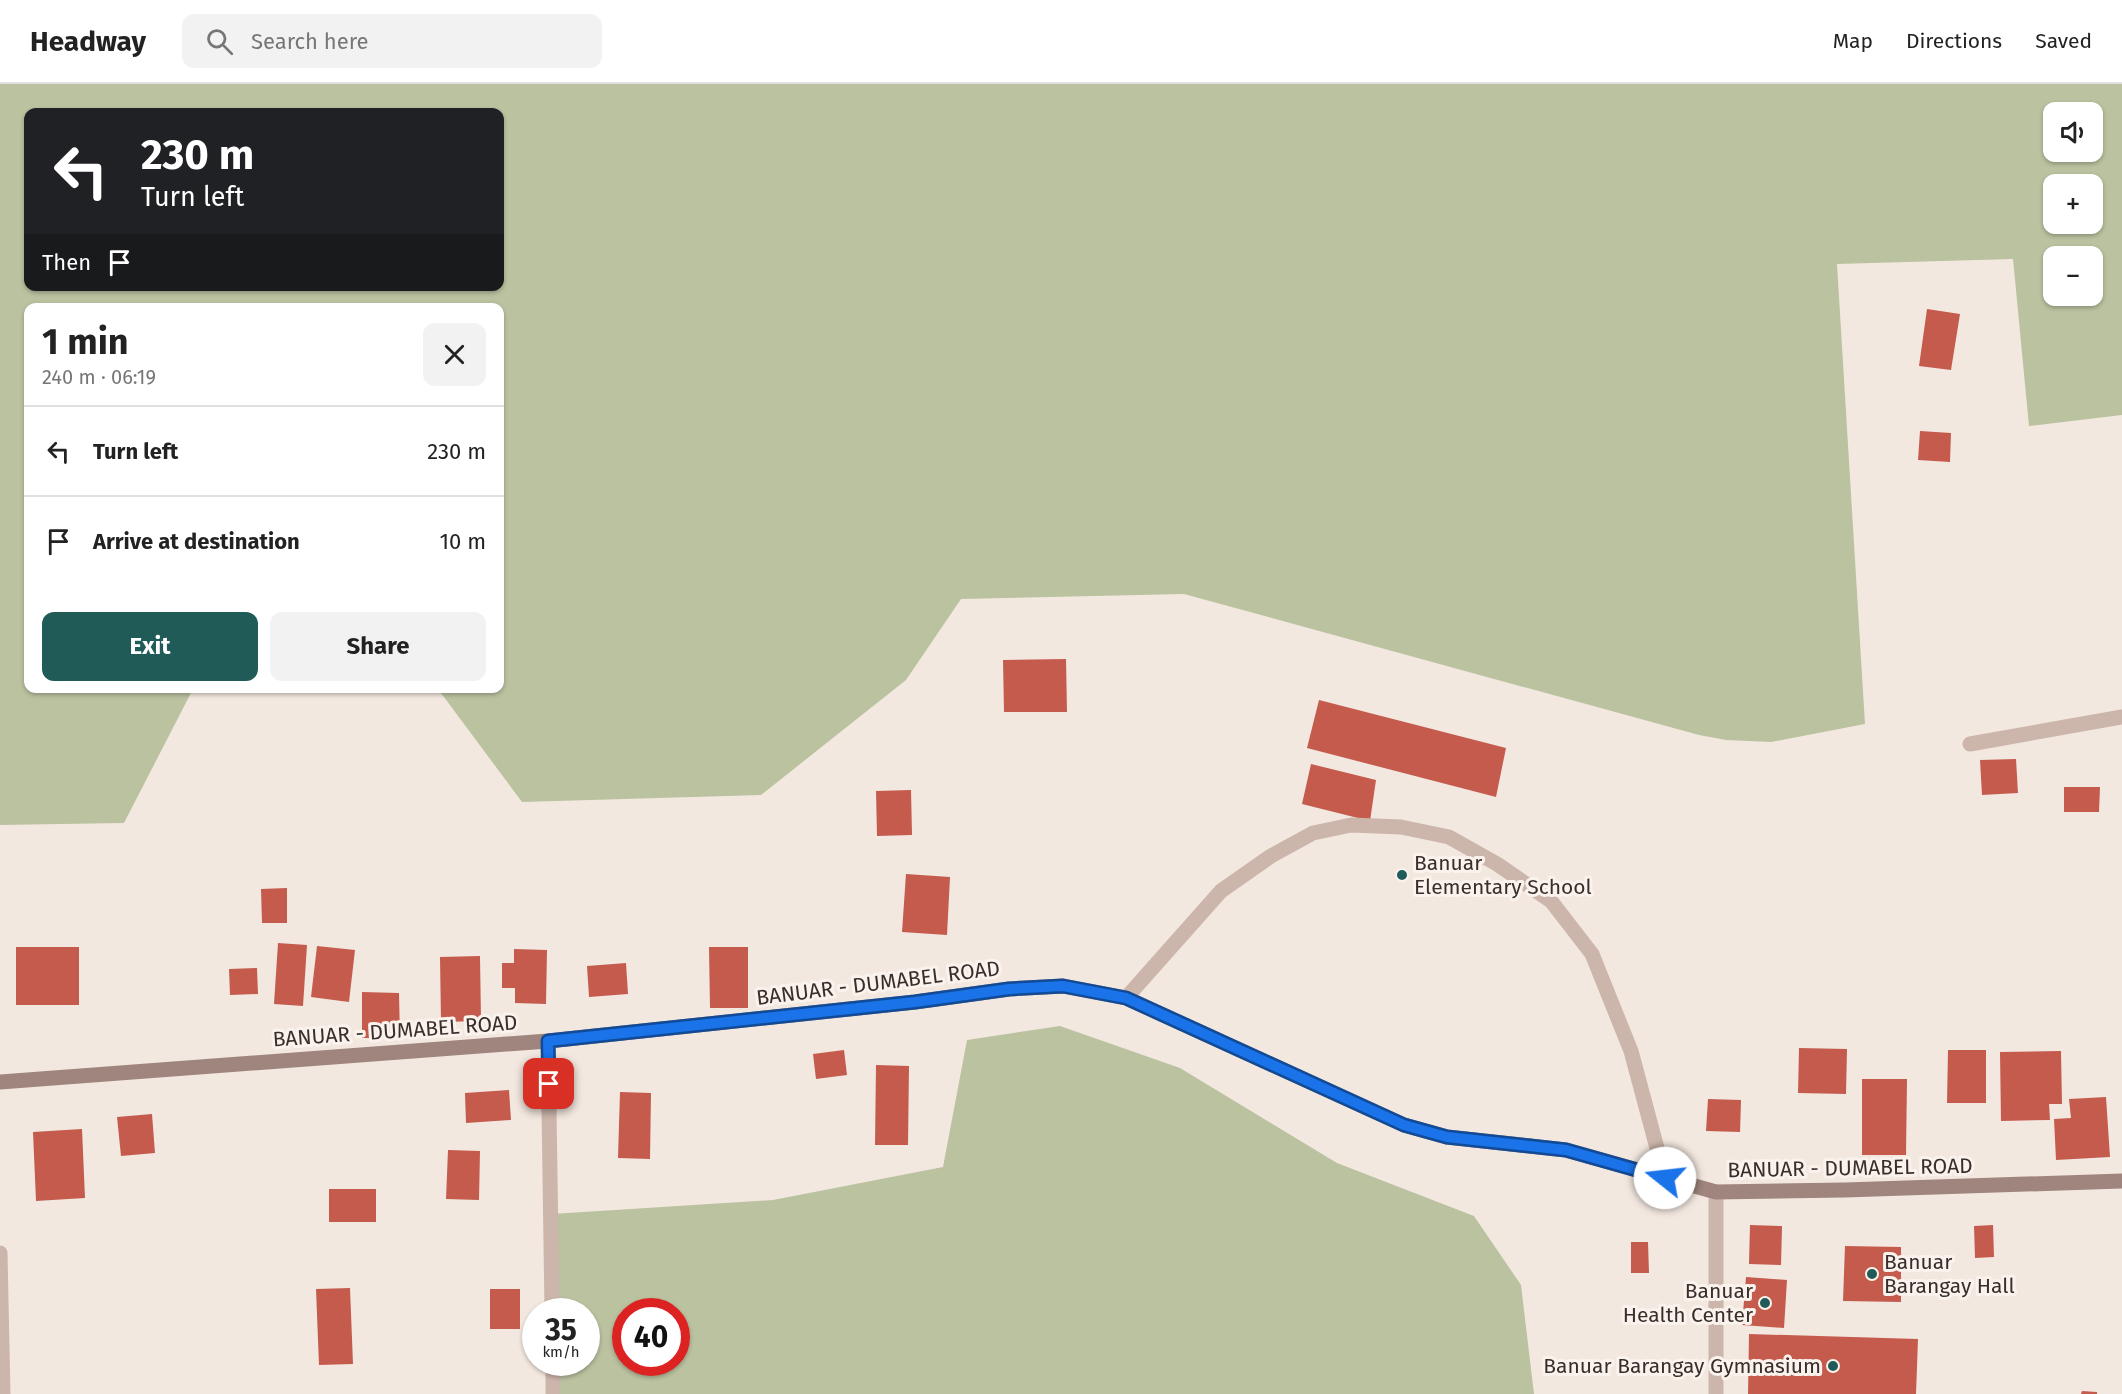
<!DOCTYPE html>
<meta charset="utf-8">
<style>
body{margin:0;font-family:"Fira Sans",sans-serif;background:#f2f2f2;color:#222;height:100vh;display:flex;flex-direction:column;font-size:22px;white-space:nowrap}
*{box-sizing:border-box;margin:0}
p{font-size:20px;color:#767676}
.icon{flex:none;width:33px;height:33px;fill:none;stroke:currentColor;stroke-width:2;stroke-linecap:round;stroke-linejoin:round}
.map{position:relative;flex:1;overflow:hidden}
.sheet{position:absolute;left:24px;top:219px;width:480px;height:390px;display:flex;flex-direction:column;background:#fff;border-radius:12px;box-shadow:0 2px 4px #0004}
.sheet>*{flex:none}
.top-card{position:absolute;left:24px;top:24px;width:480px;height:183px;border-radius:12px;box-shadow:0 2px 4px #0004;background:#202124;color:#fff;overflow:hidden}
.fabs{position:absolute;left:2043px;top:18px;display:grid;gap:12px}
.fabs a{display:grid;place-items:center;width:60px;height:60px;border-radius:12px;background:#fff;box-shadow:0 2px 4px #0004;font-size:30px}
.speed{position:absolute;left:522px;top:1214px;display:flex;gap:12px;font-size:30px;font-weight:700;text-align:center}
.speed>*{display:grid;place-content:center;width:78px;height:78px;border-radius:50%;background:#fff;box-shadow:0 2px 4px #0004;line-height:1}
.speed small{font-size:15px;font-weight:400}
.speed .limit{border:9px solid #d22;background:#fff;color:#111}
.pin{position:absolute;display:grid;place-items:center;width:51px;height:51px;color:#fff;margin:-26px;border-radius:12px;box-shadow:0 3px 9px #0006}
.me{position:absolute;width:66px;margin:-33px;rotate:286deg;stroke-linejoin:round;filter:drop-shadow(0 0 4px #0008)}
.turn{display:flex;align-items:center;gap:21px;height:126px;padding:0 18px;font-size:27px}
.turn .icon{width:78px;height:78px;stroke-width:2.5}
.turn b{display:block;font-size:42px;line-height:51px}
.then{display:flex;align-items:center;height:57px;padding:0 18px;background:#0003;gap:12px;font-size:22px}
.round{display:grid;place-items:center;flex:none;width:63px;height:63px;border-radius:12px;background:#f2f2f2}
.head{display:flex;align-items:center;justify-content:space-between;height:102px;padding:0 18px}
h1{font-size:36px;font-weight:700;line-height:45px}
.primary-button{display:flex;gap:12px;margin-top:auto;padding:12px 18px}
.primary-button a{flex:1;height:69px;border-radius:12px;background:#205b58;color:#fff;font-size:24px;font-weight:700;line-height:69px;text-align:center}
.primary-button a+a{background:#f2f2f2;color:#222}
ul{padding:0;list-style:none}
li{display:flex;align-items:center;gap:18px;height:90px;padding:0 18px;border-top:2px solid #e0e0e0}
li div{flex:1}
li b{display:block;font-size:22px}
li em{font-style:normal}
header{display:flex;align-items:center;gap:36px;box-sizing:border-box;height:84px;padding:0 30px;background:#fff;border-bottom:2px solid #e0e0e0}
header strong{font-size:28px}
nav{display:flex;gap:33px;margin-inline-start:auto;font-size:21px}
.search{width:420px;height:54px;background:#f2f2f2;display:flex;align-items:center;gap:15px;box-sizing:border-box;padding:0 21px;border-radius:12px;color:#767676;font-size:22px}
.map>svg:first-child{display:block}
.green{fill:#bbc2a0;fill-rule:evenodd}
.building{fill:#c45b4d}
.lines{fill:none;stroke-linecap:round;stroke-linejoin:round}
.lane{stroke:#ccb6ac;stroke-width:15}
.street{stroke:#ccb6ac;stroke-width:15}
.secondary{stroke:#9f857d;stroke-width:15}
.route-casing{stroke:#114b97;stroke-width:15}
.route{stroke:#1a73e8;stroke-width:10}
.poi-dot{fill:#205b58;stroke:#faf3ed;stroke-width:2}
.labels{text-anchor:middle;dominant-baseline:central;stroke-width:6;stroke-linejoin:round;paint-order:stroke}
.poi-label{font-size:21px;fill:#3a2e2b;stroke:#faf3ed;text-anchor:start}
.street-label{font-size:21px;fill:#3a2e2b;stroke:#faf3ed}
</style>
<header>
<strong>Headway</strong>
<div class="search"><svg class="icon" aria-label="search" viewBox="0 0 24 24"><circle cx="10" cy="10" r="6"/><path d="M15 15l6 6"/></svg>Search here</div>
<nav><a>Map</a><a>Directions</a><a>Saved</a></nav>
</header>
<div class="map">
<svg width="2122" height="1310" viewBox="0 0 2122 1310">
<rect width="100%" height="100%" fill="#f3e8e0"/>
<g class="green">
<path d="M0 0H2122V331L2029 342 2013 175 1837 180 1865 640 1771 658 1726 656 1699 651 1184 510 961 515 906 596 761 711 522 718 438 605 500 604V224H28V604L193 605 124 739 0 741ZM28 28H500V202H28ZM2054 28H2092V68H2054ZM2092 100V140H2054V100ZM2092 172V212H2054V172Z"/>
<path d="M1060 942 1180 984 1337 1079 1474 1132 1521 1201 1534 1310H553V1278H586V1227H552V1130L773 1116 943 1083 967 956ZM626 1227H676V1278H626Z"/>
</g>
<g class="building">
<path d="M1927 225 1960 230 1951 286 1919 282Z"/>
<path d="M1920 347 1951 349 1950 378 1918 376Z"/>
<path d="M1066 575 1067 628H1004L1003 576Z"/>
<path d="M1319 616 1506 664 1496 713 1307 664Z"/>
<path d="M2016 675 2018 709 1982 711 1980 676Z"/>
<path d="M1311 680 1376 696 1370 737 1302 720Z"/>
<path d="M2064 703H2100L2099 728H2064Z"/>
<path d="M911 706 912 751 877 752 876 707Z"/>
<path d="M906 790 950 793 947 851 902 848Z"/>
<path d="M287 804V839H262L261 805Z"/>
<path d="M278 859 307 861 303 922 274 920Z"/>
<path d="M317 862 355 866 349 918 311 913Z"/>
<rect x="16" y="863" width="63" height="58"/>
<path d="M709 863H748V924H710Z"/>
<path d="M514 865 547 866 546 920 515 919V904H502V879H514Z"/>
<path d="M480 872 481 937 441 938 440 873Z"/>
<path d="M626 879 628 910 589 913 587 882Z"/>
<path d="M257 884 258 910 230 911 229 885Z"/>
<path d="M362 908 399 909 400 954H362Z"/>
<path d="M1799 964 1847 965 1846 1010 1798 1009Z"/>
<path d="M844 966 847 991 816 995 813 970Z"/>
<path d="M1948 966H1986V1019H1947Z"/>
<path d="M2061 967 2062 1020H2049L2050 1036 2001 1037 2000 968Z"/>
<path d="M876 981 909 982 908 1061H875Z"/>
<path d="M1862 995H1907L1906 1071H1862Z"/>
<path d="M509 1006 511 1036 466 1039 465 1009Z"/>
<path d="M620 1008 651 1009 650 1075 618 1074Z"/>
<path d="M2106 1013 2110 1073 2056 1076 2054 1035 2071 1034 2069 1015Z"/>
<path d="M1708 1015 1741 1016 1740 1048 1706 1047Z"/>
<path d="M152 1030 155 1069 121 1072 117 1033Z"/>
<path d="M82 1045 85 1114 36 1117 33 1048Z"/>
<path d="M448 1066 480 1067 479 1116 446 1115Z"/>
<rect x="329" y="1105" width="47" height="33"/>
<path d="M1750 1141 1782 1142 1781 1181 1749 1180Z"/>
<path d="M1993 1141 1994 1173 1975 1174 1974 1142Z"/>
<path d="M1631 1158H1648L1649 1189H1631Z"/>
<path d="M1845 1162 1901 1163V1218L1843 1217Z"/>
<path d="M1746 1193 1787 1196 1784 1244 1742 1241Z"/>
<path d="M350 1204 353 1280 319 1281 316 1205Z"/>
<rect x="490" y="1205" width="30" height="40"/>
<path d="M1749 1250 1918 1255 1916 1310H1748Z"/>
<path d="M2082 1307 2097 1308V1310H2081Z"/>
</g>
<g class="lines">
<path class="lane" d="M1126 914 1221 807 1271 772 1313 749 1351 741 1401 743 1449 753 1497 780 1551 817 1592 870 1631 967 1665 1094"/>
<g class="street">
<path d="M1970 660 2122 633"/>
<path d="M548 957 552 1227"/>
<path d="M1716 1108V1310"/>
<path d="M0 1169 3 1310"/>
<path d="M553 1278V1310"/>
</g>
<path class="secondary" d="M0 998 548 957 915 918 1009 905 1063 902 1126 914 1404 1041 1447 1053 1566 1066 1716 1108 1845 1106 2122 1097"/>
</g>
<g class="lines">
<g class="route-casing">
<path id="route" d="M549 1000 548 957 915 918 1009 905 1063 902 1126 914 1404 1041 1447 1053 1566 1066 1665 1094"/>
</g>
<use href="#route" class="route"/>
</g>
<g class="poi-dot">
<circle cx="1402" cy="791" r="6"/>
<circle cx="1872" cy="1190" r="6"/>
<circle cx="1765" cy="1219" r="6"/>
<circle cx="1833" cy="1282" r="6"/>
</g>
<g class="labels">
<g class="poi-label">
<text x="1414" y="779">Banuar<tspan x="1414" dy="24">Elementary School</tspan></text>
<text x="1884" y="1178">Banuar<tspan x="1884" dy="24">Barangay Hall</tspan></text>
<text x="1753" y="1207" text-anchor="end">Banuar<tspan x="1753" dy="24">Health Center</tspan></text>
<text x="1821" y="1282" text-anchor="end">Banuar Barangay Gymnasium</text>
</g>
<g class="street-label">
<text transform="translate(878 899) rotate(-7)">BANUAR - DUMABEL ROAD</text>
<text transform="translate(395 947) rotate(-4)">BANUAR - DUMABEL ROAD</text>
<text transform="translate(1850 1084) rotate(-1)">BANUAR - DUMABEL ROAD</text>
</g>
</g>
</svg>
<div class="fabs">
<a><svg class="icon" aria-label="sound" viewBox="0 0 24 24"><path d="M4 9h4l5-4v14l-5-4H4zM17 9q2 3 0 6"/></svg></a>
<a>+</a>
<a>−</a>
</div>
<div class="speed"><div>35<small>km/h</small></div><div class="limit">40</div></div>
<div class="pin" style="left:549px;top:1000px;background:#d93025"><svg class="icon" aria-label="arrive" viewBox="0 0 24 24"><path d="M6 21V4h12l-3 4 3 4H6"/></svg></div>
<svg class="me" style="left:1665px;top:1094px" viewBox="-20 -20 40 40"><circle r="19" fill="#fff"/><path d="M0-13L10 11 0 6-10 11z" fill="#1a73e8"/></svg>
<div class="top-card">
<div class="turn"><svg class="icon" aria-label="left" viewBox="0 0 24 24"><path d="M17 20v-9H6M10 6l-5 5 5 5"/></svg><div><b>230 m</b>Turn left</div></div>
<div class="then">Then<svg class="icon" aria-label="arrive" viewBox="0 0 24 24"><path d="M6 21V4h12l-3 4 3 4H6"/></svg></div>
</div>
<section class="sheet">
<div class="head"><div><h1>1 min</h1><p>240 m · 06:19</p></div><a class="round"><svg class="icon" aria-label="close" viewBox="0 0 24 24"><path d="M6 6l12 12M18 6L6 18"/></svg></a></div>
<ul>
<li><svg class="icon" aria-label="left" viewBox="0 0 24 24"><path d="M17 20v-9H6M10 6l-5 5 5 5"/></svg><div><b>Turn left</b></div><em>230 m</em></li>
<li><svg class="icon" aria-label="arrive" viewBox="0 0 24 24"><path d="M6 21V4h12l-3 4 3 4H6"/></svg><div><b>Arrive at destination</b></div><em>10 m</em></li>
</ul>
<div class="primary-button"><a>Exit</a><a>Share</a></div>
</section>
</div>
